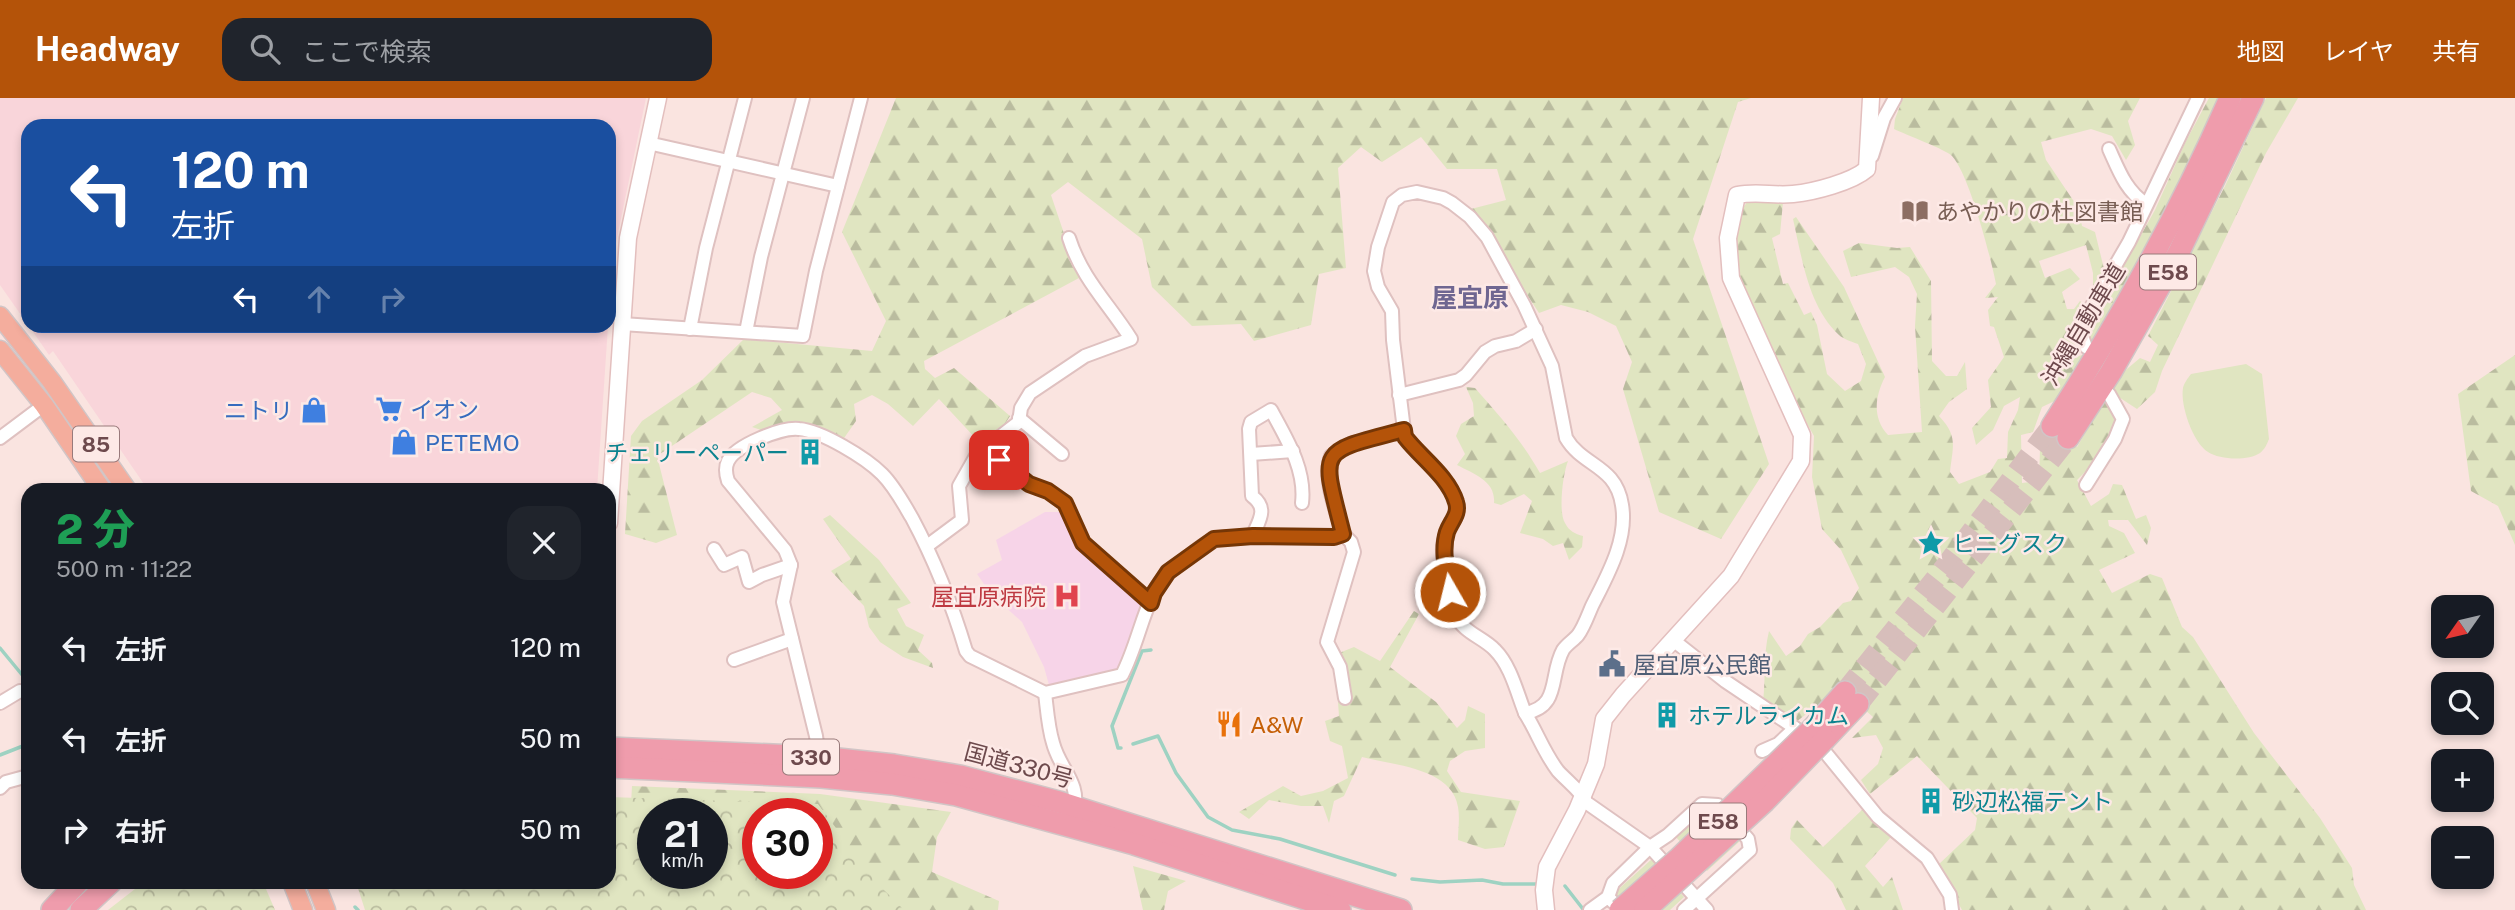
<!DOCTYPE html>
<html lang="ja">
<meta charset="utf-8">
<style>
body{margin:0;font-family:"Public Sans","Noto Sans JP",sans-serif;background:#20242c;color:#f1f3f6;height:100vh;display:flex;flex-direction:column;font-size:26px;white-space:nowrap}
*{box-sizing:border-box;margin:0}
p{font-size:23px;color:#9ea1a6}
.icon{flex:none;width:38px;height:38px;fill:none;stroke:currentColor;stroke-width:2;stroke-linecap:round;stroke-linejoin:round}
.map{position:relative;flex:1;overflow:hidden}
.side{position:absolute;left:21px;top:385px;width:595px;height:406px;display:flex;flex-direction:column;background:#171b24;border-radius:21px;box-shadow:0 4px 10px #0003}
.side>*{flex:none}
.hud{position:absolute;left:21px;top:21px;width:595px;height:214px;border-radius:21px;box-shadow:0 4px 10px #0003;background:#1a4fa0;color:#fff;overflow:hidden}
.needle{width:46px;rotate:236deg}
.controls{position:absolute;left:2431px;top:497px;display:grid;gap:14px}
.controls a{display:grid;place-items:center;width:63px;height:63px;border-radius:14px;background:#171b24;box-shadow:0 4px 10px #0003;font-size:35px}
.speed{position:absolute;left:637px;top:700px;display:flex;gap:14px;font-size:35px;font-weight:700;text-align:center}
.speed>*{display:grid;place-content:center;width:91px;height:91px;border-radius:50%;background:#171b24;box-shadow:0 4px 10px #0003;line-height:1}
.speed small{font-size:18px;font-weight:400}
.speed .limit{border:10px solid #d22;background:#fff;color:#111}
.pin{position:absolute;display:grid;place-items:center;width:60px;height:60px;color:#fff;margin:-30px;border-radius:14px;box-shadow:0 4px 10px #0006}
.me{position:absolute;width:77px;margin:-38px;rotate:352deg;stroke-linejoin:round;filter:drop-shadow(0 0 5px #0008)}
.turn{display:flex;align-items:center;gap:24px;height:147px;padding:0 35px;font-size:32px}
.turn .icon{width:91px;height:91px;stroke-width:2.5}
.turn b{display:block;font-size:49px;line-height:60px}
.lanes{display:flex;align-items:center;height:66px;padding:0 35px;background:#0003;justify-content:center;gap:35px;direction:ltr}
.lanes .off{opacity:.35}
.round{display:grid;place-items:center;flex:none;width:74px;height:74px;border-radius:21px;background:#20242c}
.overview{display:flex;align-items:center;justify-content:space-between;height:119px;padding:0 35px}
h1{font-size:42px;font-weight:800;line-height:52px;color:#1e9e55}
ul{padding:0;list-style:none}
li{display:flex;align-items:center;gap:21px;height:91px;padding:0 35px}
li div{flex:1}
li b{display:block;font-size:26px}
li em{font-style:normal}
header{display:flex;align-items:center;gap:42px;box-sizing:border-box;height:98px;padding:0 35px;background:#b45309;color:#fff}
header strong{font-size:33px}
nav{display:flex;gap:38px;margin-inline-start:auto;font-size:24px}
.search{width:490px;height:63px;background:#20242c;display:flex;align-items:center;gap:18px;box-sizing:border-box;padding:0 24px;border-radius:21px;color:#9ea1a6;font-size:26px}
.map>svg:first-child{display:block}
.commercial{fill:#f9d5da}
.medical{fill:#f7d4e8}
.forest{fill:url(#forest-firs)}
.park{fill:url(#park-crowns);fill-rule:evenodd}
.garden{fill:#e0e5c1}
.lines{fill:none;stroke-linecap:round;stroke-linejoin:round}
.stream{stroke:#9ed2c2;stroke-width:3.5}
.highway-tunnel{stroke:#d7bebb;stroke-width:21;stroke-dasharray:21 10;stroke-linecap:butt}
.street-casing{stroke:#dfc1c0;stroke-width:16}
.secondary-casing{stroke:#e3bfbe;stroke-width:19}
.primary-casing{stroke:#d1c5c6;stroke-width:21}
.highway-casing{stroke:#d1c5c6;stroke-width:24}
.street{stroke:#fff;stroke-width:12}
.secondary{stroke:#fff;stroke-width:16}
.primary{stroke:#f4ad9d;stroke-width:18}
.highway{stroke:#ef9cac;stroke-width:21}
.highway-bridge-casing{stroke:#d1c5c6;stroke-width:24;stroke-linecap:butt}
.highway-bridge{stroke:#ef9cac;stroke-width:21}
.route-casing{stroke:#753606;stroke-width:18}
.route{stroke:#b45309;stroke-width:12}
.labels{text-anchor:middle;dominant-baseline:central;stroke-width:5;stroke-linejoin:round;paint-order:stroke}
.shield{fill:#fde9e6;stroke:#997a7b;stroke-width:2}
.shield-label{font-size:21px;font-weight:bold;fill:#6e4a4d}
.education-label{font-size:23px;fill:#785e54;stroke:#fde9e6;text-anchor:start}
.street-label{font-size:23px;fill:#6e4a4d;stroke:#fde9e6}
.shop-label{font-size:23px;fill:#366cbe;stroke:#fde9e6;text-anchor:start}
.culture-label{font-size:23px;fill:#0d838f;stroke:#fde9e6;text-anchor:start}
.health-label{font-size:23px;fill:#be3a42;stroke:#fde9e6;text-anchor:end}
.service-label{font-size:23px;fill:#4e5e75;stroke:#fde9e6;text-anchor:start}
.food-label{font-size:23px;fill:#c56008;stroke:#fde9e6;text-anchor:start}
.quarter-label{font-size:26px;font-weight:bold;fill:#6f6691;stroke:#fde9e6}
</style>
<header>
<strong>Headway</strong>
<div class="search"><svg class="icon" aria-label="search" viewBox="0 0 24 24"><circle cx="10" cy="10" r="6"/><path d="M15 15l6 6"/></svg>ここで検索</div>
<nav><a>地図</a><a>レイヤ</a><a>共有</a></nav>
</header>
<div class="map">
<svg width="2515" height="812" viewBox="0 0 2515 812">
<defs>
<pattern id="forest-firs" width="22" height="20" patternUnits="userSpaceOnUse" patternTransform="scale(1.75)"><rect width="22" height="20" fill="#e0e5c1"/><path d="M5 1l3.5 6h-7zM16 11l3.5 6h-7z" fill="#babc9f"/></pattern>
<pattern id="park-crowns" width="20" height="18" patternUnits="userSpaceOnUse" patternTransform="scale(1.75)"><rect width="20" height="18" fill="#e0e5c1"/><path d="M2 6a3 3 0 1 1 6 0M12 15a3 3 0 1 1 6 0" fill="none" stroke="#babc9f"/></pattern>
</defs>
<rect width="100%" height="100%" fill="#fae4e0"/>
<g class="commercial">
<path d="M0 0H646L611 169 609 206V28H28V227L0 187Z"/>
<path d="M29 228H608L597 392H148L53 253 49 257Z"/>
</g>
<path class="medical" d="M1045 414H1064L1146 506 1124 563 1117 571 1082 583 1049 587 1044 569 1022 524 991 496 977 476 1002 462 996 442Z"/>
<g class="forest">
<path d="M896 0H1751L1738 4 1693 141 1769 366 1721 441 1659 414 1623 291 1632 264 1616 228 1588 214 1561 207 1539 215 1471 111 1506 102 1497 71H1447L1421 39 1382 64 1361 49 1338 70 1346 170 1319 176 1311 227 1254 243 1241 226 1192 228 1152 189 1142 141 1068 84 1051 97 1079 180 924 263 925 271 935 280 954 270 1010 318 1005 326 978 343 939 301 913 328 888 306 872 297 854 306 856 323 842 343 811 329 764 333 752 329 782 312 771 300 752 294 657 358 677 437 656 445 625 436 631 338 642 323 702 282 744 241 872 253 886 223 842 134Z"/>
<path d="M1903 0H2140L2128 23 2135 47 2126 62 2112 38 2091 31 2041 44 2046 62 2079 111 2082 128 2095 134 2105 175 2093 197V175L2086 147 2039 163 2045 180 2070 170 2080 181 2062 194 2067 211H2074L2080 203 2086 208 2079 245 2061 251 2064 262 2086 256 2063 299 2042 309 2033 334 2021 337 2022 385 2039 383 2040 351 2052 333 2077 349 2105 301 2119 322 2092 367 2077 382 2091 408 2109 396 2113 386 2122 387 2136 421 2146 417 2151 430 2147 447 2128 422H2108L2109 428 2124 435 2135 455 2099 472 2112 495 2150 476 2162 480 2182 529 2193 539 2254 635 2320 720 2352 770 2354 787 2366 812H1962L1938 767 1975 732 1977 720 1917 658 1870 696 1861 682 1878 666 1883 650 1876 637 1852 640 1873 619 1840 590 1796 624 1763 604C1766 579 1763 557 1769 533L1786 558 1800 548 1808 536 1820 529 1843 505 1851 503 1859 490 1841 452 1822 431 1812 379 1814 338 1777 272 1735 172 1733 134 1739 115 1748 103 1755 99 1783 104 1780 136 1772 140 1783 186 1788 185 1804 217 1811 214 1817 227 1827 276 1845 293 1861 283 1866 266 1858 246C1852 244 1843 241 1839 237 1808 208 1802 160 1793 121L1796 119 1844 189 1885 279C1875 298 1872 320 1888 337L1922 334 1915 228 1917 196 1909 179 1895 169 1851 179 1843 153 1859 145 1897 150 1910 149 1931 183 1932 263 1946 278H1957L1965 264 1967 291 1949 304 1939 318C1958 338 1953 347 1950 374L1959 386 1990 374 1998 361 2007 360 2008 334 2018 312 2020 299 2004 308 1993 332 1976 347 1972 330 1991 309 1988 282 2004 259 1994 229 1990 228 1988 212 1998 199 1985 200 1996 186C1991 160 1969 76 1952 58 1945 51 1906 37 1894 31L1895 21Z"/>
<path d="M2209 0H2223L2176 96 2091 248 2086 235 2155 112 2185 45Z"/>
<path d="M2266 0H2298L2266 55 2162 273 2155 294 2137 311 2111 294 2121 276 2140 260 2150 264 2158 247 2148 238 2225 88Z"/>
<path d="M2515 257V447L2498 408 2471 393 2458 296Z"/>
<path d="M1466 289 1475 290C1499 317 1522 343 1540 375L1568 363C1563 375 1558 414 1565 425 1569 433 1575 436 1583 438L1582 449 1569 462 1563 445 1553 448 1543 441 1520 435 1532 403 1524 396 1501 407 1494 405C1496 383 1474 376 1457 367L1465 356 1456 338 1461 326 1474 318 1473 305Z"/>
<path d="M830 417 879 462 911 505 897 511 906 528 924 537 918 552 932 565 933 570 903 559 880 544 869 529 864 508 831 473 851 461 823 421Z"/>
<path d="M1414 513 1419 516 1390 569 1436 604 1457 630 1465 622 1468 608 1485 616V650L1465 653 1450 663 1447 673 1461 694 1520 703 1504 749 1485 751 1458 742C1458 732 1460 720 1458 709 1452 670 1393 667 1362 659L1344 698 1334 703 1329 725 1323 708H1301L1269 702 1249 721 1239 714 1283 688 1301 698 1323 693 1348 680 1342 648 1330 643 1325 623 1339 618 1338 604 1351 602 1350 582 1339 555 1354 549 1380 563Z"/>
<path d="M632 688 820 696 951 714 937 739 932 774 999 803 998 812H839L817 775V716H712L631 706Z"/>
<path d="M1863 711 1892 738 1865 768 1883 789 1892 779 1903 812H1846L1833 785 1790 741 1791 731 1797 722 1823 749Z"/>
<path d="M1133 768 1186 783 1168 793 1164 812H1143Z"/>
</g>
<g class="park">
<path d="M609 699 818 706 877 785 904 812H365L356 784H609ZM653 716H712V775H653ZM758 716H817V775H758Z"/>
<path d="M144 784H263L275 812H108Z"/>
</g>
<g class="garden">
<path d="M2246 266 2262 276 2269 341C2267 346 2265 351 2260 355 2248 363 2220 362 2208 354 2193 345 2180 307 2183 290 2184 285 2188 280 2191 276Z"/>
<path d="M1708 708 1740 743 1707 773 1675 738Z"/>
<path d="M1652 761 1684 799 1670 812H1626L1612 797Z"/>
</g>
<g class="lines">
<g class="stream">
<path d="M0 550 28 584"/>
<path d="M1133 646 1158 638 1176 675 1208 719 1232 732 1280 741 1395 777"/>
<path d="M1121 650H1118L1112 628 1142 553 1151 552"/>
<path d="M0 657 28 646"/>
<path d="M1412 781 1440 784 1482 782 1503 786H1536"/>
<path d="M1565 788 1583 811"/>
<path d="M355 809 358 812"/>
</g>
<g class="highway-tunnel">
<path d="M1845 594 1945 469 2052 328"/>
<path d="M1858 606 2068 340"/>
</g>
<g class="street-casing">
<g id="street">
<path d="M648 45 838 88"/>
<path d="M2109 51C2119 73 2126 93 2146 106"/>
<path d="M1872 58 1884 20 1895 0"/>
<path d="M622 226 803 238 816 173 861 0"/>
<path d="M690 231 706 150 745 0"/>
<path d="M746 234 761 159 803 0"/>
<path d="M2086 249 2079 230 2129 144 2198 0"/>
<path d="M1399 297 1459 282 1466 277 1485 254 1495 248 1516 243 1536 231"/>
<path d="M1019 320 1062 356"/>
<path d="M1404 332 1405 339C1421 360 1446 377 1455 402 1461 419 1444 431 1443 448 1442 466 1449 499 1456 517 1463 535 1483 539 1495 552 1511 568 1517 595 1525 615"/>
<path d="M0 340 44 307"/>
<path d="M984 351 1019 324 1021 310 1030 295 1085 258 1131 241C1109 206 1082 181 1069 140"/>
<path d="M1251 356 1293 353"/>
<path d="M2086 387 2115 341 2123 321 2109 296"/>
<path d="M1343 436 1351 444 1354 454 1327 544 1340 569 1345 600"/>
<path d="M1253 437C1260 421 1268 410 1252 398L1249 331 1251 324 1271 312C1286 340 1306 371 1302 405"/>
<path d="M927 448 962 422 959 388 976 358 984 351 1029 386 1048 393 1065 405 1083 445 1151 505"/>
<path d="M714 451 724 467 742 459 749 484 762 477 791 467"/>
<path d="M1673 542 1725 583 1795 630 1825 654 1878 719 1927 760 1950 797 1952 812"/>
<path d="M734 562 792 541"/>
<path d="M1045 595C1047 611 1048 629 1053 645 1060 672 1081 684 1074 714"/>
<path d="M0 605 20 593"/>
<path d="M1762 653 1778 646 1795 630"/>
<path d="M819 659 816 638 783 504 791 467 785 452 728 383C726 377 725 369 728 363 736 347 782 329 799 331 822 333 866 360 882 376 895 389 903 405 912 420 935 463 952 506 966 553L970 558 1045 595 1122 577C1136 550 1141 521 1154 494 1161 479 1175 469 1188 459 1200 449 1210 441 1226 439H1334L1343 436C1336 412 1323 382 1331 358L1350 346 1404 332 1393 242 1392 213 1378 189 1374 173 1378 149 1393 104 1402 97 1417 94 1443 100 1452 105 1470 119 1487 139 1524 207 1552 268 1566 340C1583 369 1616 367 1622 407 1628 442 1607 478 1592 508 1588 517 1584 529 1578 537 1574 542 1567 546 1563 552 1549 577 1561 609 1525 615 1537 634 1544 655 1558 673 1568 684 1580 692 1587 705L1650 749 1707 812"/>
<path d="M0 690 6 684 28 678"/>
<path d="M1608 799 1613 785 1650 749 1668 737 1702 706 1718 707 1748 741 1750 752 1684 812"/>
<path d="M1590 812 1608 799 1613 804"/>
</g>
</g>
<g class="secondary-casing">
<g id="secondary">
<path d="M609 425 628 140 658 0"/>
<path d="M1546 812 1544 792 1547 769 1577 712 1596 666 1604 621 1623 597 1731 478 1801 363 1802 337 1731 180 1728 140 1737 97C1758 93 1773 98 1793 96 1814 94 1852 84 1867 71L1871 0"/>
</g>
</g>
<g class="primary-casing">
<g id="primary">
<path d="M0 218 52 284 127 392"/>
<path d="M0 252 44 307 102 392"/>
<path d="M292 784 303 812"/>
<path d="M315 784 326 812"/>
</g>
</g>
<g class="highway-casing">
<g id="highway">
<path d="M2052 328C2120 223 2180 114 2230 0"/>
<path d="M2068 340 2111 274 2179 154 2253 0"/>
<path d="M1813 630 1845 594"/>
<path d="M1825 641 1858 606"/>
<path d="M609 650 819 659 894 667 960 678 1059 704 1401 812"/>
<path d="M609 669 821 679 892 686 956 697 1134 746 1340 812"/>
<path d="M52 812 78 784"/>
<path d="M81 812 111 784"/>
</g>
</g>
<use href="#street" class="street"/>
<use href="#secondary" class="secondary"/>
<use href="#primary" class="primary"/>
<use href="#highway" class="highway"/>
<g class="highway-bridge-casing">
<g id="highway-bridge">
<path d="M1620 812 1678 761 1813 630"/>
<path d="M1645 812 1765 703 1825 641"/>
</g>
</g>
<use href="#highway-bridge" class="highway-bridge"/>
</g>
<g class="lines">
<g class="route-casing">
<path id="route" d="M999 362 1029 386 1048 393 1065 405 1083 445 1151 505 1154 495 1168 474 1214 441 1253 438 1334 439 1343 436C1321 349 1316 355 1404 332L1405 339C1421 360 1448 378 1456 404 1460 416 1451 423 1447 434 1441 453 1447 474 1450 494"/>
</g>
<use href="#route" class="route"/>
</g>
<defs>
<g id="library-bare" transform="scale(2.1)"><path d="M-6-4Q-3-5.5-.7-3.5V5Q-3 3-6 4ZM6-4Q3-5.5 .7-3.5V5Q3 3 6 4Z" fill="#8d6e63" stroke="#fde9e6" stroke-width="2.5" paint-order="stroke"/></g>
<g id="supermarket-bare" transform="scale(2.1)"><path d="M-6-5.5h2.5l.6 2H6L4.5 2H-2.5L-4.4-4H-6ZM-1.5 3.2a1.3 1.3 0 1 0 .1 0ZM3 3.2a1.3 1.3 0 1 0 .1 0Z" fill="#3f7fe0" stroke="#fde9e6" stroke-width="2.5" paint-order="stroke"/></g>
<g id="shop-bare" transform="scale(2.1)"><path d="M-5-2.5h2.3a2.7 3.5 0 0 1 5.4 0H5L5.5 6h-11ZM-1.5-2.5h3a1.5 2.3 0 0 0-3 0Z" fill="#3f7fe0" stroke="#fde9e6" stroke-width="2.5" paint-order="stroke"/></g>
<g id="building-bare" transform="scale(2.1)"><path d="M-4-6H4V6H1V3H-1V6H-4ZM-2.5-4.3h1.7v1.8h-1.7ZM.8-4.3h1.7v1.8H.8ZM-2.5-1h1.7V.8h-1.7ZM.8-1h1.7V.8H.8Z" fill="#0f9aa8" stroke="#fde9e6" stroke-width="2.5" paint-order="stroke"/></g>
<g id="sight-bare" transform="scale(2.1)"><path d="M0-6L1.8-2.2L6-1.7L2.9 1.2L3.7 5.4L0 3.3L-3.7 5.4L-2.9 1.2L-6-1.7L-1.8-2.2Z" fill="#0f9aa8" stroke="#fde9e6" stroke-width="2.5" paint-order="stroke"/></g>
<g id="hospital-bare" transform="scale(2.1)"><path d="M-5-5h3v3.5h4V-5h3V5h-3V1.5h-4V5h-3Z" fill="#e0444e" stroke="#fde9e6" stroke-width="2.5" paint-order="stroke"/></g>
<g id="civic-bare" transform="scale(2.1)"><path d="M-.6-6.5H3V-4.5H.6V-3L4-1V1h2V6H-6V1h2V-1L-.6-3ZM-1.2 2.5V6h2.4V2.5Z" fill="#5c6f8a" stroke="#fde9e6" stroke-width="2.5" paint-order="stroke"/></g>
<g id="restaurant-bare" transform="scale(2.1)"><path d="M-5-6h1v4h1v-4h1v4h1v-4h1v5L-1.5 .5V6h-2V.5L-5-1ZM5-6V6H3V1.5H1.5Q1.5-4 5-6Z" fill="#e8710a" stroke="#fde9e6" stroke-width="2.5" paint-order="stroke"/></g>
</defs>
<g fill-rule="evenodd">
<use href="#library-bare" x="1915" y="113"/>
<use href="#supermarket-bare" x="389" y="311"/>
<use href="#shop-bare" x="314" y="312"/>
<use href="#shop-bare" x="404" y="344"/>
<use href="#building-bare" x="810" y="354"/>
<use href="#sight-bare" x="1931" y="445"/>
<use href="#hospital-bare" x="1067" y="498"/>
<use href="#civic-bare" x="1612" y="566"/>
<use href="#building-bare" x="1667" y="617"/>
<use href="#restaurant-bare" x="1229" y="626"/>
<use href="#building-bare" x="1931" y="703"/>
</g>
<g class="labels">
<g class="shield">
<rect x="2140" y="156.5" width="56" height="35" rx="5"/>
<rect x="73" y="328.5" width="46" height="35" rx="5"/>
<rect x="783" y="641.5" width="56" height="35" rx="5"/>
<rect x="1690" y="705.5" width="56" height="35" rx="5"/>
</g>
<g class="shield-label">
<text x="2168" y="174">E58</text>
<text x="96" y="346">85</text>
<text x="811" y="659">330</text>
<text x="1718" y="723">E58</text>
</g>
<g class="education-label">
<text x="1936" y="113">あやかりの杜図書館</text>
</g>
<g class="street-label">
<text transform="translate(2083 226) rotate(-59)">沖縄自動車道</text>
<text transform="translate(1019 667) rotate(15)">国道330号</text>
</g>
<g class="shop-label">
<text x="410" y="311">イオン</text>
<text x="293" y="312" text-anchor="end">ニトリ</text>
<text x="425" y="344">PETEMO</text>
</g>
<g class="culture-label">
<text x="789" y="354" text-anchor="end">チェリーペーパー</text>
<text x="1952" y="445">ヒニグスク</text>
<text x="1688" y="617">ホテルライカム</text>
<text x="1952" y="703">砂辺松福テント</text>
</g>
<g class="health-label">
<text x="1046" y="498">屋宜原病院</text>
</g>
<g class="service-label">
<text x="1633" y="566">屋宜原公民館</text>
</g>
<g class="food-label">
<text x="1250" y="626">A&amp;W</text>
</g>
<g class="quarter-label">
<text x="1470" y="199">屋宜原</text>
</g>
</g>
</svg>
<div class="controls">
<a><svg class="needle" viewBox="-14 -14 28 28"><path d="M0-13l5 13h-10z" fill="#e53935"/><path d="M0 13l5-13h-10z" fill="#9ea1a6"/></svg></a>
<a><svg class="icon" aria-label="search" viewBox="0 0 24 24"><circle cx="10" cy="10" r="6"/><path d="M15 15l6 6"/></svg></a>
<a>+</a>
<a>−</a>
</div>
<div class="speed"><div>21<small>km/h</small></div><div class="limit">30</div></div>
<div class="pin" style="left:999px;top:362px;background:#d93025"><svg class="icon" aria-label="arrive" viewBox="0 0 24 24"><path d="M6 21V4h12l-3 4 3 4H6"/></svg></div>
<svg class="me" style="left:1450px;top:494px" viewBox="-20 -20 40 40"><circle r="17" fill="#b45309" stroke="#fff" stroke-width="3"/><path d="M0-11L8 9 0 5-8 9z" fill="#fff"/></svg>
<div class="hud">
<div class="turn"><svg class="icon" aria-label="left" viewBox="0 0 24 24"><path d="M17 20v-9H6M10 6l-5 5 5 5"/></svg><div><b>120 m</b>左折</div></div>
<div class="lanes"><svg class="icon" aria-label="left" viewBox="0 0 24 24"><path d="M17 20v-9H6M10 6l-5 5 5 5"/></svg><svg class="icon off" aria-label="ahead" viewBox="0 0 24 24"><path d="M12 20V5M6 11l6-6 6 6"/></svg><svg class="icon off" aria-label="right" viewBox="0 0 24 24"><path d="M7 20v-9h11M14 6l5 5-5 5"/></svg></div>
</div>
<section class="side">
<div class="overview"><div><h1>2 分</h1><p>500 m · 11:22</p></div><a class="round"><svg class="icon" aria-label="close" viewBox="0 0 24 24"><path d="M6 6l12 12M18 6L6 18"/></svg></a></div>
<ul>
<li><svg class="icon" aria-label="left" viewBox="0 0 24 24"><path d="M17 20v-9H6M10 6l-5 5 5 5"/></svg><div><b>左折</b></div><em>120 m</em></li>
<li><svg class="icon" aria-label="left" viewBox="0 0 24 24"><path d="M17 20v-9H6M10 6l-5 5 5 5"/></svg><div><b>左折</b></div><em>50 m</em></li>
<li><svg class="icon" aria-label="right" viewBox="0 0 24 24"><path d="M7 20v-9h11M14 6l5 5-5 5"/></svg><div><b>右折</b></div><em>50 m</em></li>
</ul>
</section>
</div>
